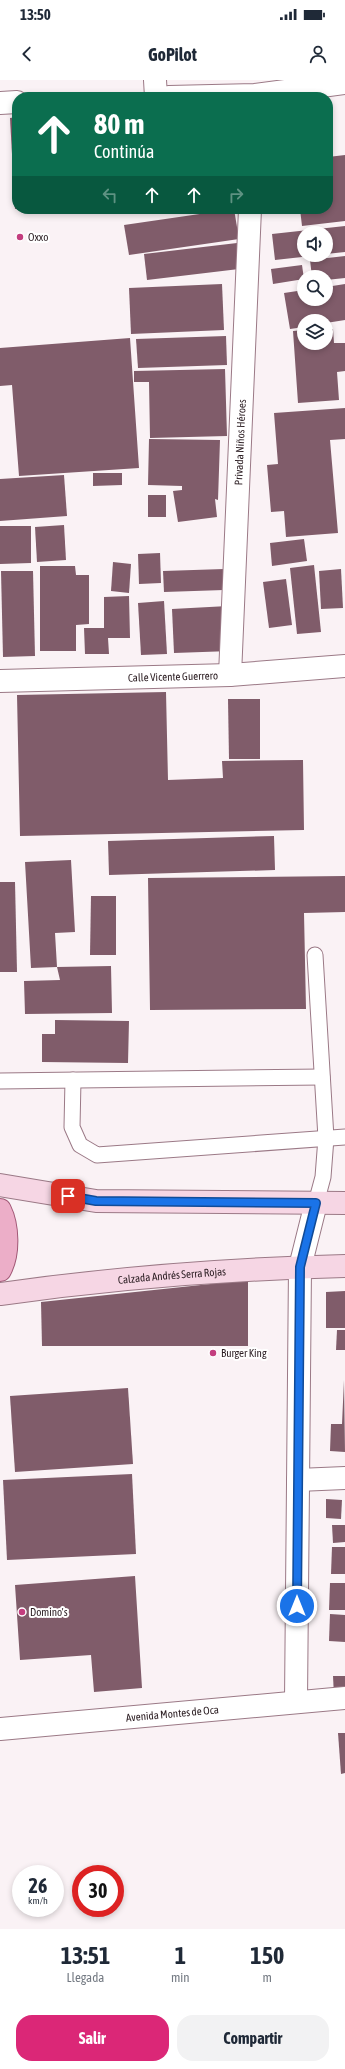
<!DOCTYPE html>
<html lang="es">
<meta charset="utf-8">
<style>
body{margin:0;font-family:"Asap Condensed",sans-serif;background:#f2f2f3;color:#1f2937;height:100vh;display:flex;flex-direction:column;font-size:15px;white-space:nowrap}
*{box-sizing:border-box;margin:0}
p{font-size:13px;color:#747a83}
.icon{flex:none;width:22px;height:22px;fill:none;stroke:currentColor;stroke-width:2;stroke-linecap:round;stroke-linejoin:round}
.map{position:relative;height:1849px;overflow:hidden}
.panel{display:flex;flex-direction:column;background:#fff;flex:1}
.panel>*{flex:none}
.top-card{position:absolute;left:12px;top:12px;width:321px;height:122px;border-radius:16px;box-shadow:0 2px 6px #0003;background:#0b6e4f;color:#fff;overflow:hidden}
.controls{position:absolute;left:297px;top:146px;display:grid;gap:8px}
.controls a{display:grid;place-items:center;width:36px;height:36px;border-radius:50%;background:#fff;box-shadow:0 2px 6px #0003;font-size:20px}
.speed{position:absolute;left:12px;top:1785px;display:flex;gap:8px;font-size:20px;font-weight:700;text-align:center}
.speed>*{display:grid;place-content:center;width:52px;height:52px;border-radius:50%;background:#fff;box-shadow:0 2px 6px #0003;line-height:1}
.speed small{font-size:10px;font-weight:400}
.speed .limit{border:6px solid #d22;background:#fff;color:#111}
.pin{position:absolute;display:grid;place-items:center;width:34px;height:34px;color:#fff;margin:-17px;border-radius:8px;box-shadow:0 2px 6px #0006}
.me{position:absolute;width:44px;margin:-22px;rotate:0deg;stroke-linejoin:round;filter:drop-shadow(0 0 3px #0008)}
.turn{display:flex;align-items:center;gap:14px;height:84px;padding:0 16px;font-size:18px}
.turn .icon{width:52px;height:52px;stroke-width:2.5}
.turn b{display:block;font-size:28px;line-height:34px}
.lanes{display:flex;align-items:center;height:38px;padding:0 16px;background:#0003;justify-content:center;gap:20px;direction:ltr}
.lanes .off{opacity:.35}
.eta{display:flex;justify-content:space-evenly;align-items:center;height:68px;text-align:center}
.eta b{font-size:24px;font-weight:700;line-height:28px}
.button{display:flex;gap:8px;margin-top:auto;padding:8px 16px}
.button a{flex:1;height:46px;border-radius:16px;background:#db2777;color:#fff;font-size:16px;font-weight:700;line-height:46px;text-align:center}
.button a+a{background:#f2f2f3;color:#1f2937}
.status{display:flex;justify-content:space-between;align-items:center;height:28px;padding:0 20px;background:#fff;direction:ltr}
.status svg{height:11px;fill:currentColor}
header{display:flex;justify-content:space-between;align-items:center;height:52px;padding:0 16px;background:#fff;font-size:18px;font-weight:700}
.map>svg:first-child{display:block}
.building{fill:#805c6a}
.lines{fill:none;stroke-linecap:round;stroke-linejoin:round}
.service-casing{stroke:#9b7986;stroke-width:17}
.minor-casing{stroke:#9b7986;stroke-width:24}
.secondary-casing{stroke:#9b7986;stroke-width:24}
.primary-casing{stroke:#a15876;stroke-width:24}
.service{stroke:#fff;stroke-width:15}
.minor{stroke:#fff;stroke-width:22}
.secondary{stroke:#f6d6e4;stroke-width:22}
.primary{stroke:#ecaec8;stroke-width:22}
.route-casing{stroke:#114b97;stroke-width:10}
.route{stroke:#1a73e8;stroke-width:7}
.poi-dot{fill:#c33d7e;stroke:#fff;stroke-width:1.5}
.labels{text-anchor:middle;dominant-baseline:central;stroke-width:4;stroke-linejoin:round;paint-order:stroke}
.poi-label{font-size:11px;fill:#2b1d22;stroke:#fff;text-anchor:start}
.street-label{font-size:11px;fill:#2b1d22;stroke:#fff}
</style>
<div class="status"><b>13:50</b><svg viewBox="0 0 49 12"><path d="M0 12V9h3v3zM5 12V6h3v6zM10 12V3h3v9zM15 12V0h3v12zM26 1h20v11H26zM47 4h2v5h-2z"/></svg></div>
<header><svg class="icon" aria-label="back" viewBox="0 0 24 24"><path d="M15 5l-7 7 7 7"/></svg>GoPilot<svg class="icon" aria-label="person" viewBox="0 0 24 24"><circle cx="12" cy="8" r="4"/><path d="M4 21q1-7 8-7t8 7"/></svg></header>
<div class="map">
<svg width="345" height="1849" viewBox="0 0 345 1849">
<rect width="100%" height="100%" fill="#faf2f5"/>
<g class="building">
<path d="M17 37V129H15L10 38Z"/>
<path d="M345 75V141L302 146 300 129H328V77Z"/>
<path d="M234 129 239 159 129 175 124 145Z"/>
<path d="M345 146V172L326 174V153H304V175L311 176 275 180 272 154Z"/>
<path d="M237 163 239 189 147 200 144 174Z"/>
<path d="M345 176V198L326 200V197H312L310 180Z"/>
<path d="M302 185 304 199 273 204 271 189Z"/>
<path d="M222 204 224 250 131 254 129 208Z"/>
<path d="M345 204V240L326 243V241H304V247L290 249 284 213 304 210V219H326V207Z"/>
<path d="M326 249H333L334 263H345V291L337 292 339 320 298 323 293 251 304 250V263H326Z"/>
<path d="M226 256 227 285 138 288 136 259Z"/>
<path d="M130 258 139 388 19 396 12 305 0 306V268Z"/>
<path d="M225 289 227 356 150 358 149 302H134V291Z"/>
<path d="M345 328V359L330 360 338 453 286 457 284 431 271 432 267 385 278 384 274 333Z"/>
<path d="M149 359 220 360 218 420 215 419 217 437 178 442 173 411 182 410V406L148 405Z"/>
<path d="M93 393H122V405L93 406Z"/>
<path d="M64 395 67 436 0 441V399Z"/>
<rect x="148" y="415" width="18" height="22"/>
<path d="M64 445 66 480 37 482 35 447Z"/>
<path d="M0 446H31V483L0 484Z"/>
<path d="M304 459 307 481 272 486 270 463Z"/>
<path d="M160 473 161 503 139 504 138 474Z"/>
<path d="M113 482 131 484 129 513 111 511Z"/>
<path d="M314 485 321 552 297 554 290 488Z"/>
<path d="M40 486H75L76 495H89V544L76 545V571H40Z"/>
<path d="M224 489V510L164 512 163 491Z"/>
<path d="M341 489 343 528 321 529 319 491Z"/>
<path d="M1 491H33L35 576 3 577Z"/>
<path d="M286 499 292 545 269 548 263 502Z"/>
<path d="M129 516 130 558H108L109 574H85L84 548H104V517Z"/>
<path d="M164 521 167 574 141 575 138 523Z"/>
<path d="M228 526 231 571 174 573 172 529Z"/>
<path d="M166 612 168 700 223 698 222 681 303 680 304 750 20 756 17 615Z"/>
<path d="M228 619H260V679H229Z"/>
<path d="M274 756 275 790 109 795 108 761Z"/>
<path d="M71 780 75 852 55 853 57 887 31 888 25 782Z"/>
<path d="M345 796V832L304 833 306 929 150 930 148 798Z"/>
<path d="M0 802H15L17 892H0Z"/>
<path d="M91 816H116V875H90Z"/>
<path d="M111 886 112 933 25 934 24 901 60 900 57 887Z"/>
<path d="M55 940 129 941 128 983 42 982V954H55Z"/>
<path d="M248 1200V1266H42L41 1222Z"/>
<path d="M345 1211V1248H326V1212Z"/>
<path d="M337 1250H345V1270H336Z"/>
<path d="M344 1300 345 1372 330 1371 331 1344H342Z"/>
<path d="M128 1308 133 1384 15 1392 10 1316Z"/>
<path d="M132 1394 136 1474 7 1480 3 1400Z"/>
<path d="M326 1419 342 1420 341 1439 326 1438Z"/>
<path d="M332 1445H345V1462L333 1463Z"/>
<path d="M332 1467H345V1494H331Z"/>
<path d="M135 1496 142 1608 94 1612 91 1575 20 1580 15 1505Z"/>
<path d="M330 1503H345V1530H329Z"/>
<path d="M330 1534 345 1535V1562L329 1561Z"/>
<path d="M333 1596H345V1616H334Z"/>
<path d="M338 1653H345V1693L341 1694Z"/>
</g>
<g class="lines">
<g class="service-casing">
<g id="service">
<path d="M315 875 326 1058 323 1097 316 1123"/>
<path d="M73 1000 72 1047 80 1065 97 1075 345 1057"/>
<path d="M0 1001 322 997"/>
</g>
</g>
<g class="minor-casing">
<g id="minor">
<path d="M155 0 156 17"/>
<path d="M169 17 255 15 345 3"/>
<path d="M0 23 17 22"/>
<path id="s1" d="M230 595 250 129"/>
<path id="s2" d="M0 601 230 595 345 586"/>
<path d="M298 1400 345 1398"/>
<path d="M296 1621 300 1187 316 1123"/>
<path id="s3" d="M0 1649 345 1618"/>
</g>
</g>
<g class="secondary-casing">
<g id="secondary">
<path d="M0 1105 96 1121 345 1123"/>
<path id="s4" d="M0 1214C114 1198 229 1189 345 1186"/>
</g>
</g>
<g class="primary-casing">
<path id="primary" d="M0 1130C8 1146 9 1174 0 1190"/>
</g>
<use href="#service" class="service"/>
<use href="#minor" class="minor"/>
<use href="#secondary" class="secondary"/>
<use href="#primary" class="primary"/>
</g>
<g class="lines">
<g class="route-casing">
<path id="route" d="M68 1116 96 1121 316 1123 300 1187 297 1526"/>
</g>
<use href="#route" class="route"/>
</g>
<g class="poi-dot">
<circle cx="20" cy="157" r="4"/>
<circle cx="213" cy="1273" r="4"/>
<circle cx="22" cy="1532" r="4"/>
</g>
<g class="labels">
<g class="poi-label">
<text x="28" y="157">Oxxo</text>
<text x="221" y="1273">Burger King</text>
<text x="30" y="1532">Domino's</text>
</g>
<g class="street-label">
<text stroke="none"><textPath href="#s1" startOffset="233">Privada Niños Héroes</textPath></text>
<text stroke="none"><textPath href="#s2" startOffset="173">Calle Vicente Guerrero</textPath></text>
<text stroke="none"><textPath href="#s4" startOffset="173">Calzada Andrés Serra Rojas</textPath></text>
<text stroke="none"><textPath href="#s3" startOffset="173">Avenida Montes de Oca</textPath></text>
</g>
</g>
</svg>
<div class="controls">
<a><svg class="icon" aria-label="sound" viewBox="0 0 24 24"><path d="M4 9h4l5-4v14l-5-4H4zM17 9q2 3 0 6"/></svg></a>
<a><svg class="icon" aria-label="search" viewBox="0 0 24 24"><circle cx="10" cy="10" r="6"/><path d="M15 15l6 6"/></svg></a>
<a><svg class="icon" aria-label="layers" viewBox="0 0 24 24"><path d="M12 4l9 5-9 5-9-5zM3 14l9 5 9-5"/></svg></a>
</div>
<div class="speed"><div>26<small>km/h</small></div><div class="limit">30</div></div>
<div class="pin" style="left:68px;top:1116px;background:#d93025"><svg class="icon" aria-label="arrive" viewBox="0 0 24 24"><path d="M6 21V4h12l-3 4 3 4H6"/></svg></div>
<svg class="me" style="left:297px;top:1526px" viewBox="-20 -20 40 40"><circle r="17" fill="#1a73e8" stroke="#fff" stroke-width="3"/><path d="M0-11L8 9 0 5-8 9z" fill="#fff"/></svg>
<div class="top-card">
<div class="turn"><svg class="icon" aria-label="ahead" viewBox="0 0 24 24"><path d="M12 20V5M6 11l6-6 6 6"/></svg><div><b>80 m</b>Continúa</div></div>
<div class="lanes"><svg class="icon off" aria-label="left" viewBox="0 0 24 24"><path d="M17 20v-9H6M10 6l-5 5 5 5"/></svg><svg class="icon" aria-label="ahead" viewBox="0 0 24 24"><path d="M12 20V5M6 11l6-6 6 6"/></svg><svg class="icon" aria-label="ahead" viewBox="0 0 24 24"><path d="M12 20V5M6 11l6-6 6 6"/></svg><svg class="icon off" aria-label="right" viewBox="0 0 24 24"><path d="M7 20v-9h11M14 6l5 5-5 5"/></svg></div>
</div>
</div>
<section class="panel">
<div class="eta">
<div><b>13:51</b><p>Llegada</p></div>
<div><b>1</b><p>min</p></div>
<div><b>150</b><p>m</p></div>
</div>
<div class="button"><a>Salir</a><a>Compartir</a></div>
</section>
